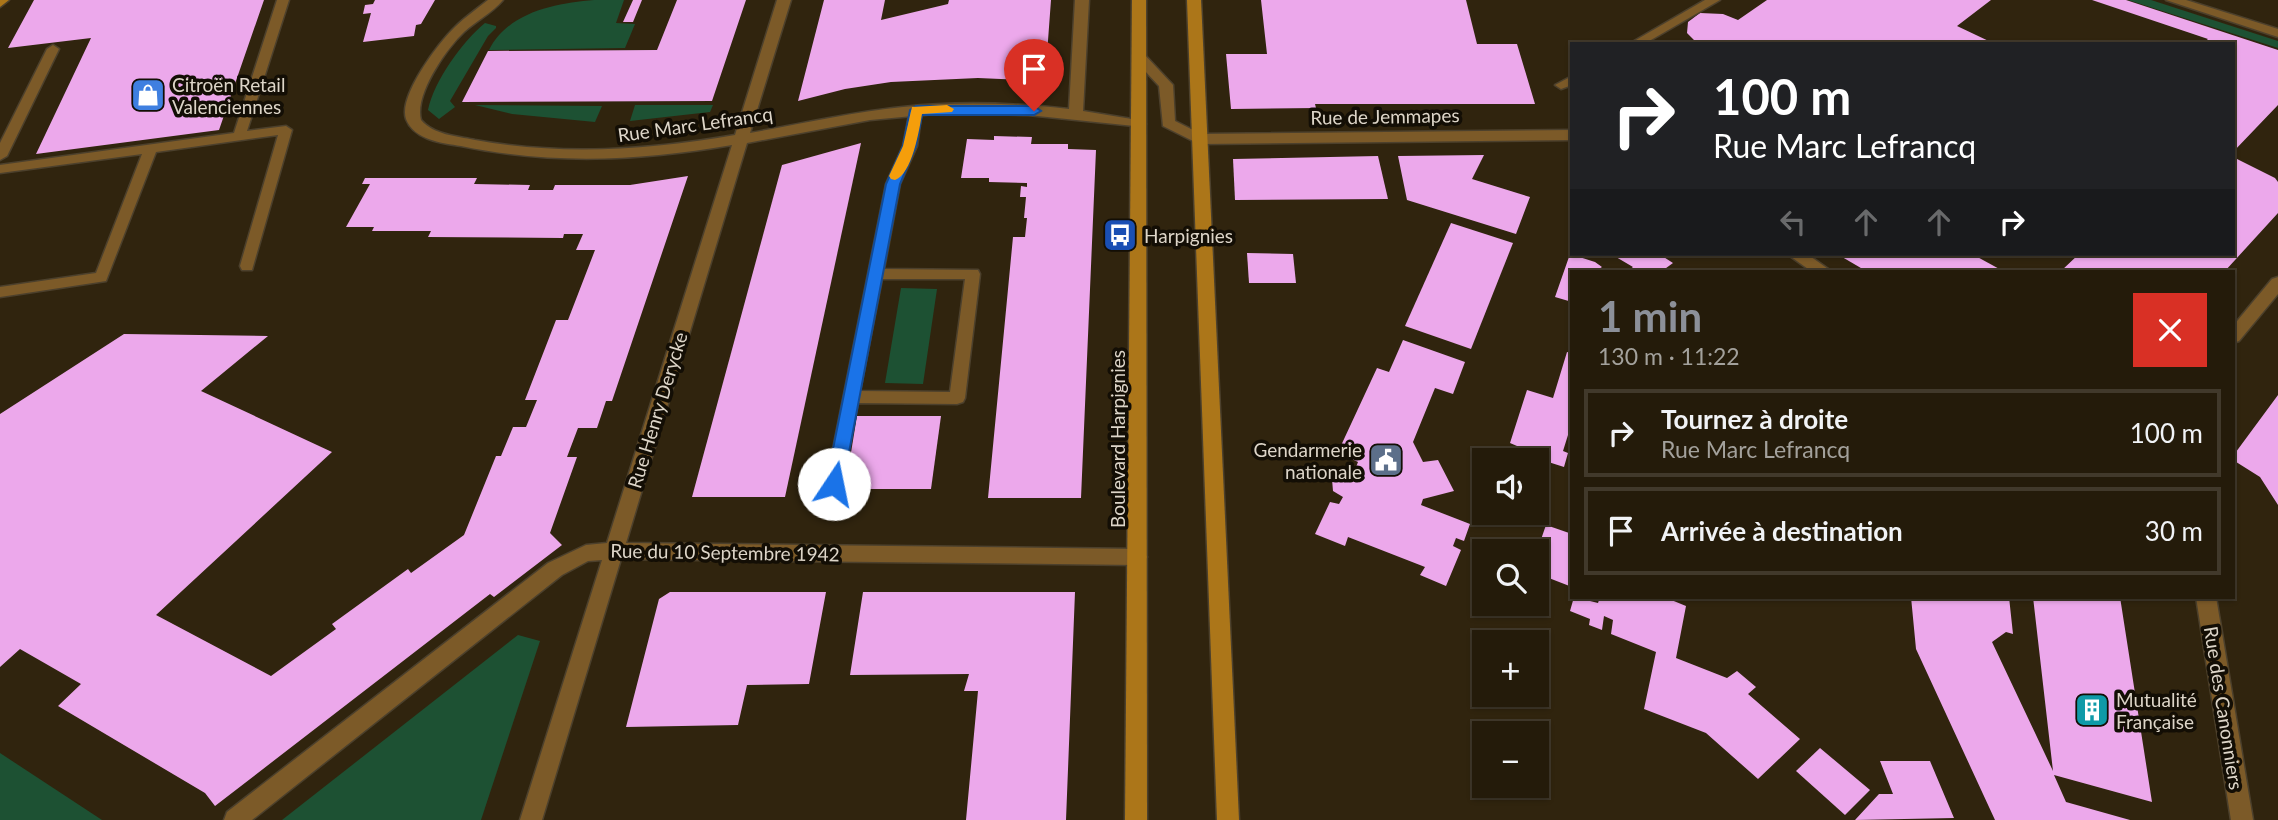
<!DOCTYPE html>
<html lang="fr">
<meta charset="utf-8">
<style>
body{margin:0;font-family:Lato,sans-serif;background:#302818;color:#f1f3f6;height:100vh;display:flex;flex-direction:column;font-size:26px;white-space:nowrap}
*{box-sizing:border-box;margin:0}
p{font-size:23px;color:#a3a19c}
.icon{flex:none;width:38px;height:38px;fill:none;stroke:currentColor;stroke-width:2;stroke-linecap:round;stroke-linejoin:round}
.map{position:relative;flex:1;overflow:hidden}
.panel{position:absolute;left:1570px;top:270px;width:665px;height:329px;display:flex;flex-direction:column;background:#241b0a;border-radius:0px;box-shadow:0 2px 5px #0004,0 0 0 2px #41392b}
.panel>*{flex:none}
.hud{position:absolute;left:1570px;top:42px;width:665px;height:214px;border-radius:0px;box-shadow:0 2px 5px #0004,0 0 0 2px #41392b;background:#202124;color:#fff;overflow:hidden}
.tools{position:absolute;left:1472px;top:448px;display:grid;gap:14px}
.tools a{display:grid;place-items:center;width:77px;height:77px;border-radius:0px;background:#241b0a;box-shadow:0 2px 5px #0004,0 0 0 2px #41392b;font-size:35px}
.pin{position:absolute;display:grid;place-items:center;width:60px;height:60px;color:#fff;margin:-72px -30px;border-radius:50% 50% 50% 0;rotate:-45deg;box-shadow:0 0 7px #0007}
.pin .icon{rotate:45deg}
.me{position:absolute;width:77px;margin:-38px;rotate:11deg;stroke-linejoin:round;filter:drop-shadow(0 0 5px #0008)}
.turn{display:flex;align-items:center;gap:24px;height:147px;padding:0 28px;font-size:32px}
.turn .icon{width:91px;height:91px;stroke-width:2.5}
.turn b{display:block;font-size:49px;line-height:60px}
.lanes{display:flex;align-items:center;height:66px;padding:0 28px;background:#0003;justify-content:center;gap:35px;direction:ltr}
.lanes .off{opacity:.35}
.round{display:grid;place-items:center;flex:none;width:74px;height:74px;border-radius:0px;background:#302818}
.head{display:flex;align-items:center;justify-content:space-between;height:119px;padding:0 28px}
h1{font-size:42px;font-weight:700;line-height:52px;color:#8c9099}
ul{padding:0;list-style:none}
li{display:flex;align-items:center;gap:21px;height:88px;margin:0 14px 10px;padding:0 14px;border:4px solid #41392b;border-radius:0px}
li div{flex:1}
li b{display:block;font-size:26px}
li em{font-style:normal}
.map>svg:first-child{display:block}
.green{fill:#1d5133}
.building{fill:#eca8eb}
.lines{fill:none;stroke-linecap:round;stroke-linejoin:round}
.lane-casing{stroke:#4c402c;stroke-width:3}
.street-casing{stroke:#4c402c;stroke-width:3}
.secondary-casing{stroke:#4c402c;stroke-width:3}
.lane{fill:#7c5a28;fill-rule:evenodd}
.street{fill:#7c5a28;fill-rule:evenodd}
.secondary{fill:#ac7619;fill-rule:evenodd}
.route{fill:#1a73e8;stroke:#114b97;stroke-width:2}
.slow{fill:#f59e0b}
.labels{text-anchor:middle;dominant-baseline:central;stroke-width:7;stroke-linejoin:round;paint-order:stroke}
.poi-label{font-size:19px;fill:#ddd5c8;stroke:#130e05;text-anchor:start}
.street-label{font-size:19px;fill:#ddd5c8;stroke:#130e05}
</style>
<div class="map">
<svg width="2278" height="820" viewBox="0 0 2278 820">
<rect width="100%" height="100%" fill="#30240e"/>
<g class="green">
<path d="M594 0H624L616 23 635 24 625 48 489 50C508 12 556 3 594 0Z"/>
<path d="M2128 0H2151L2278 41V48Z"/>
<path d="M485 23 496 26V28L488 36 450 101 455 107 439 119 428 110C434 81 462 42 485 23Z"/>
<path d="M475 105 602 106 595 122 512 114Z"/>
<path d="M635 105H713L710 112 630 121Z"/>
<path d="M901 288 937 289 923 384 885 383Z"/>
<path d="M518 635 540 641 481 820H282Z"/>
<path d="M0 753 102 820H0Z"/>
</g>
<g class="building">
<path d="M34 0H264L219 130 36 154 91 38 8 48Z"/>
<path d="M375 0H435L421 24 416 25 414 36 363 42 371 13 363 14 365 5 373 4Z"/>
<path d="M633 0H642L633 22H623Z"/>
<path d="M677 0H746L712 101 462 102 488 51 657 50Z"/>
<path d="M824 0H885L881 20 948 4 949 0H1051L1045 81 978 78 891 82 845 89 798 101Z"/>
<path d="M1261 0H1466L1477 44H1517L1535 104H1315L1316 108 1231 109 1226 54H1267Z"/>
<path d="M1767 0H1991L1957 26 1995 44H1698L1687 33 1688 22 1700 13 1723 14 1738 20Z"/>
<path d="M2092 0H2126L2278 50V105L2233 152V44H2202L2208 39Z"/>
<path d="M994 136 1032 137 1031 144H1068V149L1096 150 1081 498H988L1013 237H1025L1027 218H1024L1026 197H1020L1021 186 1027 187V183L989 182V178H961L967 139 994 140Z"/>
<path d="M861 143 785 497H692L782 165Z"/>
<path d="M1484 155 1472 179 1530 197 1516 234 1407 200 1398 156Z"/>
<path d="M1378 156 1388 199 1235 200 1233 159Z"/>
<path d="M2233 157 2275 178 2278 182V213L2225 271H2061L2079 254H2233Z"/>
<path d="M688 176 612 401H606L597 428H578L567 457H577L550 533 562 545 494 597 490 594 215 806 205 793 58 706 81 684 20 649 0 667V414L124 334 268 336 201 391 332 452 156 615 271 676 336 629 332 624 408 569 411 573 464 535 496 456H501L513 427H526L537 400H525L556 320H568L595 250H576L583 234H564L563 238 428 237 431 231H372L374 227H346L370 184H362L365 178H477L474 184 530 185 528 190H553L555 185H630Z"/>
<path d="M1451 223 1513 243 1471 349 1405 326Z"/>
<path d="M1247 253 1293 254 1296 283H1249Z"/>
<path d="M1570 254 1595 262 1602 267 1596 271H1572V302L1555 297Z"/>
<path d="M1621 254H1659L1673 263 1662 271H1628L1633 267 1616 257Z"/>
<path d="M1837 254H1972L2003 271H1866Z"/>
<path d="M1403 340 1465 362 1453 394 1435 388 1413 442 1423 462 1438 460 1454 491 1423 499 1421 505 1470 524 1464 541 1456 538 1453 546 1461 550 1446 586 1420 575 1425 567 1348 537 1345 546 1315 534 1330 502 1339 504 1343 497 1333 491 1332 479 1343 477 1351 480 1358 462 1338 452 1377 368 1389 372Z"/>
<path d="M1567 352 1572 353V437L1568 435 1563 451 1568 453 1564 467 1523 454 1524 449 1510 443 1527 390 1553 398Z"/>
<path d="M2278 395V505L2260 477 2233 460V456Z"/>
<path d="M857 416H941L931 489H845Z"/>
<path d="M1546 525 1572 534V587L1536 573V554Z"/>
<path d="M670 592H826L809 684 747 685 738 725 626 727 659 599Z"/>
<path d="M863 592H1075L1066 820H966L978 691H964L969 674 850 675Z"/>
<path d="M1574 597 1598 603 1600 597H1664L1686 606 1676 658 1727 678 1737 671 1756 687 1748 694 1800 739 1758 779 1706 733 1644 709 1656 652 1611 634 1613 620 1604 616 1602 630 1589 625 1590 619 1570 611Z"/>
<path d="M1911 597H2009L2013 634 2006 632 1992 642 2053 771 2033 597H2120L2152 802 2054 775 2066 802 2130 820H1995L1916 649Z"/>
<path d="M1820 748 1870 790 1845 815 1796 771Z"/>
<path d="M1880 761H1930L1954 818 1855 820 1879 794H1893Z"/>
</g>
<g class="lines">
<g class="lane-casing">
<g id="lane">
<path d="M277 0H289L247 131 286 126 292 130 252 270H242L240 266 278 135 156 152 106 281 0 297V287L96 273 142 154 0 173V165L234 133Z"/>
<path d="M1705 0H1720L1644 44H1629Z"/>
<path d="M53 45 59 49 7 156 0 160V143L47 49Z"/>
<path d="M1572 76V85L1561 89 1555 85Z"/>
<path d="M916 106 922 110 917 146 900 184 884 269 978 270 980 274 965 398 963 402 957 404 858 403 842 484 840 489 834 491 828 489 826 484 886 184 903 146 910 110ZM882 279H965L950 392 860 391Z"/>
</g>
</g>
<g class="street-casing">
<g id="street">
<path d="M488 0H503C492 13 476 21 464 32 446 49 414 95 421 120 434 135 456 136 475 140 562 156 648 150 735 135L777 0H791L750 133C801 124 852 112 903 107 958 101 1015 103 1069 109L1075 0H1089L1083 111 1144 121 1146 124 1144 127 1028 115 945 113 870 120 747 143 626 543 1137 549 1144 551 1147 557 1144 563 1137 565 621 559 542 820H520L602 560 588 561 562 575 252 820H224L227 812 548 563 586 545 607 543 732 145C640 161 552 165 461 146 442 143 414 140 406 119 398 96 439 42 455 27 465 17 477 9 488 0Z"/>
<path d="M2166 0H2186L2278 29V37Z"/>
<path d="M1139 53 1144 54 1173 85 1175 121 1201 134 1572 130V140L1199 144 1163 126 1159 86 1132 57Z"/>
<path d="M1787 254H1807L1831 271H1811Z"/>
<path d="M2278 277V294L2239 341 2233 343V326L2272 279Z"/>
<path d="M2196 597H2216L2253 820H2231Z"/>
</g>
</g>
<g class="secondary-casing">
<g id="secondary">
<path d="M0 0H9L0 7Z"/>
<path d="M1132 0H1146L1147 820H1125Z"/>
<path d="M1187 0H1201L1239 820H1217Z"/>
</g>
</g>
<use href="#lane" class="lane"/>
<use href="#street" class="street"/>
<use href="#secondary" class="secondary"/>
</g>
<path class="route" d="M916 106H1034L1041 111 1034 115H922L916 146 900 184 843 484 840 489H828L826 484 886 184 903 146 910 110Z"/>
<path class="slow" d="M947 105 954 109 952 112 922 114C919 131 912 174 895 180L891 179 889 176 903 146 912 107Z"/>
<defs>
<g id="shop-square" transform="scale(1.75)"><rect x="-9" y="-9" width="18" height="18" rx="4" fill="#3f7fe0" stroke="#130e05"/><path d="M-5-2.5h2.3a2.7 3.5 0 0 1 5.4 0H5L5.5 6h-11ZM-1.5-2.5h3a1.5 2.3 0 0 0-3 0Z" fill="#fff"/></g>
<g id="bus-square" transform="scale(1.75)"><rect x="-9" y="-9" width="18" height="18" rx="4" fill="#1a4fb4" stroke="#130e05"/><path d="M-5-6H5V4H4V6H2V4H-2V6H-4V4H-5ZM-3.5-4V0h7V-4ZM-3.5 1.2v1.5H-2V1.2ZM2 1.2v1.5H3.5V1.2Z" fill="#fff"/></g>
<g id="civic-square" transform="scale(1.75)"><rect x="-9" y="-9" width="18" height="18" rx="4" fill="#5c6f8a" stroke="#130e05"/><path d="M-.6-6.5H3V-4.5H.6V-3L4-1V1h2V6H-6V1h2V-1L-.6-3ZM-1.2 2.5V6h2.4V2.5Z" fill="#fff"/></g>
<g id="building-square" transform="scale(1.75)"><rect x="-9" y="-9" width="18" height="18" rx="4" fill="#0f9aa8" stroke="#130e05"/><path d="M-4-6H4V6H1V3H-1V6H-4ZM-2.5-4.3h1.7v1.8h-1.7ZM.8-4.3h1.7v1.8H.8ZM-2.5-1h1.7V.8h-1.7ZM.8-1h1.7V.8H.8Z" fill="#fff"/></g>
</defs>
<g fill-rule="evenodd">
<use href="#shop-square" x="148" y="95"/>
<use href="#bus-square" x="1120" y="235"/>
<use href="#civic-square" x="1386" y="460"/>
<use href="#building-square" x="2092" y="710"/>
</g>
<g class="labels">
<g class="poi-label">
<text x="172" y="84">Citroën Retail<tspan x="172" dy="22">Valenciennes</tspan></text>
<text x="1144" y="235">Harpignies</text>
<text x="1362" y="449" text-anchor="end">Gendarmerie<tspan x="1362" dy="22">nationale</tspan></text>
<text x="2116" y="699">Mutualité<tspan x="2116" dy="22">Française</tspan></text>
</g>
<g class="street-label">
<text transform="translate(1385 116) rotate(-1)">Rue de Jemmapes</text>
<text transform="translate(695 124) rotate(-8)">Rue Marc Lefrancq</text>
<text transform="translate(657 410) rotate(-73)">Rue Henry Derycke</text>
<text transform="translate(1117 439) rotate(-90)">Boulevard Harpignies</text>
<text transform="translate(725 552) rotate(1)">Rue du 10 Septembre 1942</text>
<text transform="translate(2224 708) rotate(81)">Rue des Canonniers</text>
</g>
</g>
</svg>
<div class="tools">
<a><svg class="icon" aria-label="sound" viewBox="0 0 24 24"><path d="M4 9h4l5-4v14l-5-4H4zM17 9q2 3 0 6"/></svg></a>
<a><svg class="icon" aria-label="search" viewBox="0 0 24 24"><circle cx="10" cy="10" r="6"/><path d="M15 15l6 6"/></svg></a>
<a>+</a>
<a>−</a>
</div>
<div class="pin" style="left:1034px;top:111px;background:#d93025"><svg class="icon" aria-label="arrive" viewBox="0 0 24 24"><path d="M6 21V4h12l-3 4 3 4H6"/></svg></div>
<svg class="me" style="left:834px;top:484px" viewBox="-20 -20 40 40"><circle r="19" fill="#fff"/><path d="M0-13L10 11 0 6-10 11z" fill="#1a73e8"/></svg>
<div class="hud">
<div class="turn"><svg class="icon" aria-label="right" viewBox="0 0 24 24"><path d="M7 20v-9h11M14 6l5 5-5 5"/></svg><div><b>100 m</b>Rue Marc Lefrancq</div></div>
<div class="lanes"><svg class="icon off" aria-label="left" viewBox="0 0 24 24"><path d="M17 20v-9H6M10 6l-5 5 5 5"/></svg><svg class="icon off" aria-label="ahead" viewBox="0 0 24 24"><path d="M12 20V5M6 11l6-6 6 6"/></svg><svg class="icon off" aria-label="ahead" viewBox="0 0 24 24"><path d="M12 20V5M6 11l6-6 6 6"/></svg><svg class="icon" aria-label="right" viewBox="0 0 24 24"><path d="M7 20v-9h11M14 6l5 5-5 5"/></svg></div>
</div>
<section class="panel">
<div class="head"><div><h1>1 min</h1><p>130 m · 11:22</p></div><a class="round" style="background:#d93025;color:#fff"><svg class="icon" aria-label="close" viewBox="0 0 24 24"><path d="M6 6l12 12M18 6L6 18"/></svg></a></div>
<ul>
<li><svg class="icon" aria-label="right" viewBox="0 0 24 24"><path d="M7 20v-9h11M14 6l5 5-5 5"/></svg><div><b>Tournez à droite</b><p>Rue Marc Lefrancq</p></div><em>100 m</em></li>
<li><svg class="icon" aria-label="arrive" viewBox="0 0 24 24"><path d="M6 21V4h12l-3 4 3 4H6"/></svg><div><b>Arrivée à destination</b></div><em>30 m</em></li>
</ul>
</section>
</div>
